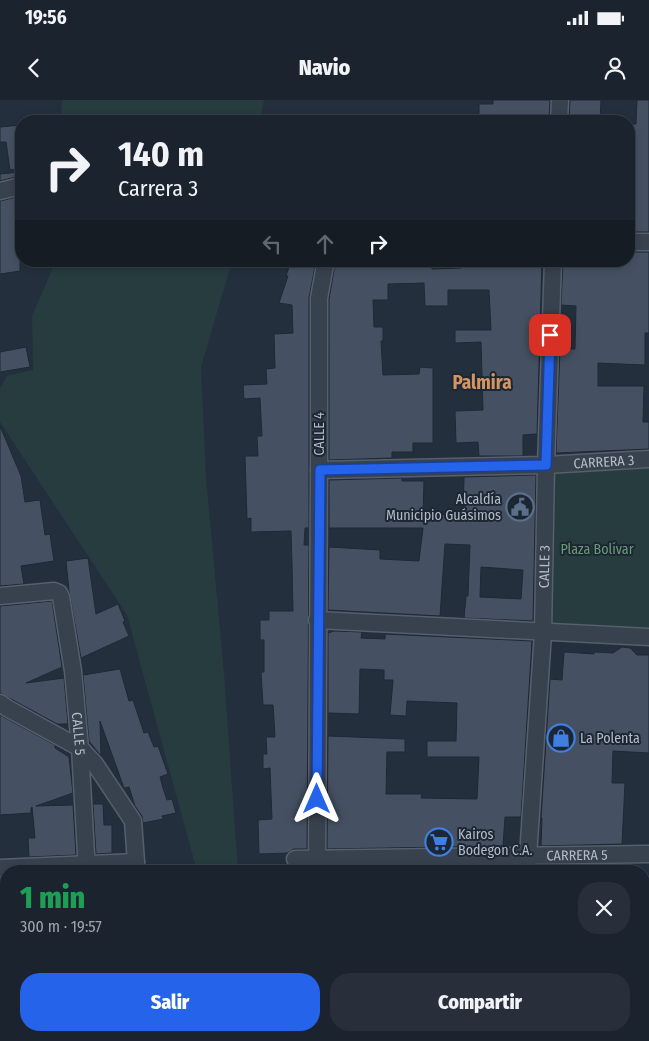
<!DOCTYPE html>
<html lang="es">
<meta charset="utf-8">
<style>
body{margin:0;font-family:"Fira Sans Condensed",sans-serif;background:#282f3a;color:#f1f3f6;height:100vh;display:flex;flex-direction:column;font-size:19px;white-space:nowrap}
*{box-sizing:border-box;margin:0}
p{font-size:16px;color:#a0a4aa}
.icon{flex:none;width:28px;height:28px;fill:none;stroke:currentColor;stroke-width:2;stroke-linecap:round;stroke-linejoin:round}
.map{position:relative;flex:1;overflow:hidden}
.drawer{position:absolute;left:0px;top:765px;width:650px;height:176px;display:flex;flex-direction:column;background:#1b232e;border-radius:20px 20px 0 0;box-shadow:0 2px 8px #0003,0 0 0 1px #39404a}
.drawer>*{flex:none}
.hud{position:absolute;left:15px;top:15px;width:620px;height:152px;border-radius:20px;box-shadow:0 2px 8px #0003,0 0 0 1px #39404a;background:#1b232e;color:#f1f3f6;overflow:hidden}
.pin{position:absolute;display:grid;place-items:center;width:42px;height:42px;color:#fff;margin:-21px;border-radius:10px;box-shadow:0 2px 8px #0006}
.me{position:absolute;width:55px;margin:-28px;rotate:0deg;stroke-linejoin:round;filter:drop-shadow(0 0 4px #0008)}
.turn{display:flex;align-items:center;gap:18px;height:105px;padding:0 20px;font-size:22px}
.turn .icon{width:65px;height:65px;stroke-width:2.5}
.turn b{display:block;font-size:35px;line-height:42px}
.lanes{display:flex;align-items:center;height:48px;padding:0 20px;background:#0003;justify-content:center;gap:25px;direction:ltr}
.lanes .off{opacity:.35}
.round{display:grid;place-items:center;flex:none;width:52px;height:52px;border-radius:20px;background:#282f3a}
.summary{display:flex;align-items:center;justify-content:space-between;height:85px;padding:0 20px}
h1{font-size:30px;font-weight:800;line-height:38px;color:#1e9e55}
.action{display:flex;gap:10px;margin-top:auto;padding:10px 20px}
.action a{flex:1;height:58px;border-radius:20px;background:#2563eb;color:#fff;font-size:20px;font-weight:800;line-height:58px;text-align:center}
.action a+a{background:#282f3a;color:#f1f3f6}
.status{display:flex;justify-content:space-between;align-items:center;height:35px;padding:0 25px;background:#1b232e;direction:ltr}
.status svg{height:14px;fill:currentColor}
header{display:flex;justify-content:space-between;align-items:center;height:65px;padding:0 20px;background:#1b232e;font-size:22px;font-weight:800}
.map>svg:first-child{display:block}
.green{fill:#263c3f}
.building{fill:#455162;stroke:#1f2835;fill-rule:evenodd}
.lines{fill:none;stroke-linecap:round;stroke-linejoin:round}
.minor-casing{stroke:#565f6c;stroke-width:19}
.minor{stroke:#38414e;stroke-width:16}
.route-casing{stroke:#184099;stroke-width:12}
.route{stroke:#2563eb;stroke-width:9}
.labels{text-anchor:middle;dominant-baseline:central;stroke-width:4;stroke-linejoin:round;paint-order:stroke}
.street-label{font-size:14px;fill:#b4bcc9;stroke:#1d2633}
.poi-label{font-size:14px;fill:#b4bcc9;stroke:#1d2633;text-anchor:start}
.park-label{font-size:14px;fill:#6b9a76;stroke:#1d2633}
.district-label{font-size:19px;font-weight:bold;fill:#d59563;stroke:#1d2633}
</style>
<div class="status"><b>19:56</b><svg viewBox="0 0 49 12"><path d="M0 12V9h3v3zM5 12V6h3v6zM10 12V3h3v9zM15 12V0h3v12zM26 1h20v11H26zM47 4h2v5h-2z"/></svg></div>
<header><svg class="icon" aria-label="back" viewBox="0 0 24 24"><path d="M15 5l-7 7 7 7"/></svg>Navio<svg class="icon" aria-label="person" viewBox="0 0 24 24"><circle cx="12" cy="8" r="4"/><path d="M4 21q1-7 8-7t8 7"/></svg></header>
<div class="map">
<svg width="649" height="941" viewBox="0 0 649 941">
<rect width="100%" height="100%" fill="#242f3e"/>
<g class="green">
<path d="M63 0H264L260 21H63L61 5Z"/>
<path d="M56 161H232L201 267 206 378 224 573 238 771H197L127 515 0 322V288L7 276 33 270 32 216Z"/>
<path d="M649 359V537L543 533 546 365Z"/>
</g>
<g class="building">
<path d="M493 0H550L549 21H479V4H493Z"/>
<path d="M570 0H601L600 21H569Z"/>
<path d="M637 0H649V132H629V24H636Z"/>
<path d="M21 25V69L10 70 6 42H0V27Z"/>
<path d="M20 72V76L0 81V74Z"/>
<path d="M21 96 20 171 0 174V101Z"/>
<path d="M629 152H649V233H645V265L598 263V286H644L643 322H649V349L556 353 560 249H575L576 206 561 205 563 161H629Z"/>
<path d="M291 161H316L309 198V428H305L304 445H309L307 749H294L287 753 259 754 258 720 272 719 270 668 263 669V654H267L266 637H275L273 605H263L261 572H264V540H260V520H269V511H293L292 464 291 431 251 432V418L247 419 245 356H258L257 336H262L260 298 244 299 243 285 267 284 266 269 275 268 274 234 293 233 292 205 279 203 288 176H286Z"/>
<path d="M339 161H393V164H431L432 169 461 168 462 161H542L537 334 523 335V356H479L478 342 456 343 455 311 483 310 481 242 455 243V230H491L489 190H448V206H425L424 183 388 184V200H373L374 227H383V241H381L383 275 419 274 420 267 433 268V343H413V352H392V358L329 360V199L334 170Z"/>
<path d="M26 247 30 267 0 272V252Z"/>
<path d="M0 326 21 376 25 402 40 400 45 435 50 434 54 461 21 466 24 484 0 486Z"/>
<path d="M536 375 533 521 464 518 466 496H468L470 445 445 444 440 516 328 510 329 447 380 450V459L419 461 423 428H329V380L402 378V381H424L423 414 463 415 464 377ZM481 467 523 470 521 499 480 497Z"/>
<path d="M88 458 96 514 118 504 125 521 123 522 129 536 81 558 69 491 66 461Z"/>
<path d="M52 501 62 567 26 583 64 578 68 624H57L0 593V506Z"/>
<path d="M334 531 362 532 361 538 385 539V534L532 541 521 717H505L503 746 327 749 328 636 405 639V652H387L386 694H422L421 698 477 699 479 657H427V641H456L457 603 407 601 406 616 390 615 393 580H384V570L360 569 359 614 328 613V533Z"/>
<path d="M622 547 630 548 637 555H649V653L613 651 612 683H625L622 744 541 746 542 718H541L550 579 562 580 564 552 594 554V552L613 553Z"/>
<path d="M120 569 129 601 133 600 144 633 148 632 154 647 158 646 168 674 160 677 163 688 167 700 172 699 176 713 162 716 163 719 143 723 142 716 135 706 129 687 124 688 100 621 101 656 89 641 83 575Z"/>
<path d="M0 615 55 645V648L69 657 73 693 36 706 73 705 76 755 29 757 28 738H35L32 707 31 708V713L0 715Z"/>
<path d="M93 704H103L104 725H112V753L96 754Z"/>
<path d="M621 764V771H550L548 765Z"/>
<path d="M502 766 501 771H462V767Z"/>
<path d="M435 767V771H327V769Z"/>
</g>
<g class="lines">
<g class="minor-casing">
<g id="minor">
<path d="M559 21 560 0"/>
<path d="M0 91 21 86"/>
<path d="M629 142H649"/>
<path id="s1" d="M319 370 546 365 649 359"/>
<path id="s2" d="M0 496 54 491 59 493 61 497 73 571 80 648 87 771"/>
<path d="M317 520 649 537"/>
<path d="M0 603 7 608 80 648 95 664 133 721 136 762 135 771"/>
<path id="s3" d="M295 759 649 754"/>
<path d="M0 768 136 762"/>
<path d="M317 771 319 370V198L325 165 329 161"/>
<path id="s4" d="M527 771 543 533 546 365 553 161"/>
<path d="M92 935 93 941"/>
<path d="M314 941V935"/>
<path d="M523 941V935"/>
</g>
</g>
<use href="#minor" class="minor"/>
</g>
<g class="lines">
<g class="route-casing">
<path id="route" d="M317 699 320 370 546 365 550 235"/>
</g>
<use href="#route" class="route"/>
</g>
<defs>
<g id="civic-ring" transform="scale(1.4375)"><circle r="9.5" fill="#1d2633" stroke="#5c6f8a" stroke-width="1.5"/><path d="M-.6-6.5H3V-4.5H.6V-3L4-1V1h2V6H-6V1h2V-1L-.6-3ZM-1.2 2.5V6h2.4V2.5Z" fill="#5c6f8a"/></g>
<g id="shop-ring" transform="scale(1.4375)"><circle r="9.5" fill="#1d2633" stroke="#3f7fe0" stroke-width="1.5"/><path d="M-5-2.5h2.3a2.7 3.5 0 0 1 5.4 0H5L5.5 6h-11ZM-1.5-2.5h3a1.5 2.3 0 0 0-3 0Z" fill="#3f7fe0"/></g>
<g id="supermarket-ring" transform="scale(1.4375)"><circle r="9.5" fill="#1d2633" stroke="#3f7fe0" stroke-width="1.5"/><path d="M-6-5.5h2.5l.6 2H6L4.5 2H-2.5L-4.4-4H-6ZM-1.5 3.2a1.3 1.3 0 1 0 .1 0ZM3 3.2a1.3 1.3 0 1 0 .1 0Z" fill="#3f7fe0"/></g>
</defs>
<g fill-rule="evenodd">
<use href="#civic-ring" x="520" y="407"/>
<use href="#shop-ring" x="561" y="638"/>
<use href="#supermarket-ring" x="439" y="742"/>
</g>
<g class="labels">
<g class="street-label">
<text transform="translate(319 334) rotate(-90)">CALLE 4</text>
<text stroke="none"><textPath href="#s1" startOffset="285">CARRERA 3</textPath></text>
<text stroke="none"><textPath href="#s4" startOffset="305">CALLE 3</textPath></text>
<text stroke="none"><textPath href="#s2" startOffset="202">CALLE 5</textPath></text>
<text stroke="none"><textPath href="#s3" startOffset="282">CARRERA 5</textPath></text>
</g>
<g class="poi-label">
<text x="501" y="399" text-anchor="end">Alcaldía<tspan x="501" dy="16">Municipio Guásimos</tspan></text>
<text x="580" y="638">La Polenta</text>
<text x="458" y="734">Kairos<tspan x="458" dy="16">Bodegon C.A.</tspan></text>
</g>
<g class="park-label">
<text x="597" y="449">Plaza Bolívar</text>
</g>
<g class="district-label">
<text x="482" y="282">Palmira</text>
</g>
</g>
</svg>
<div class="pin" style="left:550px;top:235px;background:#d93025"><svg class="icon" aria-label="arrive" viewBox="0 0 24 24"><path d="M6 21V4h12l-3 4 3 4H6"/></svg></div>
<svg class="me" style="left:317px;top:699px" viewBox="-20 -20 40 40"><path d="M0-17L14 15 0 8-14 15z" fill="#2563eb" stroke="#fff" stroke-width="4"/></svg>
<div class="hud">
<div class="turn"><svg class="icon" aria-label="right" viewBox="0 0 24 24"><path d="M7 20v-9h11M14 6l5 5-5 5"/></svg><div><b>140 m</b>Carrera 3</div></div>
<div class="lanes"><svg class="icon off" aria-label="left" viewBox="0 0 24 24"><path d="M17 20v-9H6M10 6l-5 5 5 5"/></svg><svg class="icon off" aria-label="ahead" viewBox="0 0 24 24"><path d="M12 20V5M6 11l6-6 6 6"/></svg><svg class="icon" aria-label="right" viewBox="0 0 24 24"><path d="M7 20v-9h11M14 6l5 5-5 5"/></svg></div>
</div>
<section class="drawer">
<div class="summary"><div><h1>1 min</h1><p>300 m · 19:57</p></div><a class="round"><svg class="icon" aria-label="close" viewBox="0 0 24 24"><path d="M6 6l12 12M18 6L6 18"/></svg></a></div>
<div class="action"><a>Salir</a><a>Compartir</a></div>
</section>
</div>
